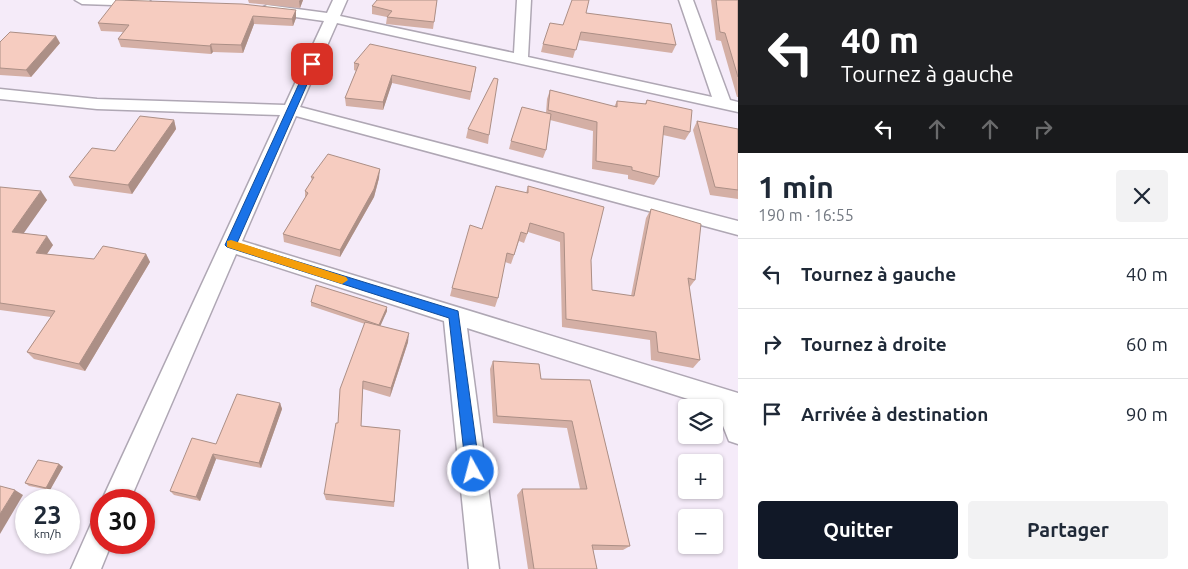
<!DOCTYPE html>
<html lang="fr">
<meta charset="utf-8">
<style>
body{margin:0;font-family:Ubuntu,sans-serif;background:#f2f2f3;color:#1f2937;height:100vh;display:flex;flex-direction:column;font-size:19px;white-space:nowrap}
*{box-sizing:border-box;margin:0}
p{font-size:16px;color:#747a83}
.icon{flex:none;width:28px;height:28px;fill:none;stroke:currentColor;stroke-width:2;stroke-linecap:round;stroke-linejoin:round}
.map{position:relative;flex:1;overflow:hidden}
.details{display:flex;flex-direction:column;background:#fff;width:450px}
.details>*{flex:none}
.hud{background:#202124;color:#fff;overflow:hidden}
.tools{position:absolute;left:678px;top:399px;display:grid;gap:10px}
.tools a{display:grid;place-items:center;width:45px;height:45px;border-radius:5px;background:#fff;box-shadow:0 1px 4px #0004;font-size:25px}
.speed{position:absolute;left:15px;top:489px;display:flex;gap:10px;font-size:25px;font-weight:700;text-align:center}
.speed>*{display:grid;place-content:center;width:65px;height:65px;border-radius:50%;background:#fff;box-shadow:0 1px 4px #0004;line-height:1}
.speed small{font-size:12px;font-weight:400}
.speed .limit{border:8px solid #d22;background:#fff;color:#111}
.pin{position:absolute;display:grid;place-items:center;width:42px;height:42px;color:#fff;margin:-21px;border-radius:10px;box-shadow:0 2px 8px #0006}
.me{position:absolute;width:55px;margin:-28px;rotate:353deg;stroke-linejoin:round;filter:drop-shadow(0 0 4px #0008)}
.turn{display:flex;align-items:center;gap:18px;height:105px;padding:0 20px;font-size:22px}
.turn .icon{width:65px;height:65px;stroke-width:2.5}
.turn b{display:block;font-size:35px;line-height:42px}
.lanes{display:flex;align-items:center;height:48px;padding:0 20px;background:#0003;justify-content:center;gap:25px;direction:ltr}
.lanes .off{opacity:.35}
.round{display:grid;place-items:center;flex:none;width:52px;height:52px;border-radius:5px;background:#f2f2f3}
.head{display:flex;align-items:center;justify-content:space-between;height:85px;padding:0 20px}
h1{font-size:30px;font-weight:700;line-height:38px}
.button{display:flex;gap:10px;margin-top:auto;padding:10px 20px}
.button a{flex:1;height:58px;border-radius:5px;background:#111827;color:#fff;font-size:20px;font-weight:700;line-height:58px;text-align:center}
.button a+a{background:#f2f2f3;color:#1f2937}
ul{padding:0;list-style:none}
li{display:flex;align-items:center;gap:15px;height:70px;padding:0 20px;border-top:1px solid #e0e1e3}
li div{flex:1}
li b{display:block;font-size:19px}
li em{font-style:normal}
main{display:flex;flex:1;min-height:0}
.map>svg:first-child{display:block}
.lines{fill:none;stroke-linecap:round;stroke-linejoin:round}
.street-casing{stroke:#afa7b4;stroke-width:3}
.street{fill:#fff;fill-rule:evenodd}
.wall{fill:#d4afa5}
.shaded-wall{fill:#ac8f86}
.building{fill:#f6ccc0;stroke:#ac8f86}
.route{fill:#1a73e8;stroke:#114b97}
.slow{fill:#f59e0b}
</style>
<main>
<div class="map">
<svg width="738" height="569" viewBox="0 0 738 569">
<rect width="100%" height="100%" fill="#f5ebf9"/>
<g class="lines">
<g class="street-casing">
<g id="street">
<path d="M75 0H149L151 2 144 6 82 4Z"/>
<path d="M333 0H347L340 16 514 53 517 0H531L528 57 712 97 679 0H693L730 100 738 102V112L337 23 300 107 738 221V235L296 116 242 241 738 393V444L729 441 716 408 467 328 499 569H469L444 321 236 254 130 500H102L280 115 97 109 0 99V89L97 99 285 105 324 21 267 13 260 9 267 5 327 13Z"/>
<path d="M101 520V542H112L101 569H71L91 524Z"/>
</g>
</g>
<use href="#street" class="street"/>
</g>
<g class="wall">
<path d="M248 0H303L300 8 249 3Z"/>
<path d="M437 0 433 29 386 24 387 17 372 14V6Z"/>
<path d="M711 0H738V97H737L721 41 716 40Z"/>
<path d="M296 10V18L293 26 254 24 243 53 213 52 211 54 121 47 118 39 123 32 101 31 98 23Z"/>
<path d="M586 13 676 45 672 53 578 40 573 58 541 52 543 44 563 25Z"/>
<path d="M0 42 60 43 31 77 0 75Z"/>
<path d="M354 63 476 67 470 100 392 83 383 110 346 106 345 98 356 71 354 70Z"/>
<path d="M550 90 614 107 617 101 645 104 647 100 690 132 685 140 663 135 659 177 654 185 628 179V175L592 169 593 131 550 120 546 150 543 158 509 149 511 141 546 113 547 99Z"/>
<path d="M174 120 176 129 132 194 74 186 69 177 115 151Z"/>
<path d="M697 121 738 129V199L710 195 693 130Z"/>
<path d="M468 129 489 135 488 144 466 138Z"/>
<path d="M311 177 379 178 374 197 340 257 284 242 283 234 305 198V191L312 181Z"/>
<path d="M528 186 591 260 592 290 631 296 646 218 651 209 695 280 689 288 700 360 693 368 651 360 650 340 562 327 560 242 528 232 524 243 519 241 511 264 505 262 498 298 495 307 450 296 452 288 482 229 526 193Z"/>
<path d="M0 187 47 200 23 233 53 245 47 254 94 259 146 254 150 262 85 371 34 359 27 352 51 317 0 310Z"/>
<path d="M311 302 387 311 380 326 408 342 390 397 363 389 361 426 400 430 394 507 326 500 324 494 365 324 311 306Z"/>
<path d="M493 361 541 379 590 380 630 546 623 550H593L597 569H528L517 495 522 489H580L567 428 493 423 490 369Z"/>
<path d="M280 403 282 409 261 468 216 459 200 501 174 495 170 491 216 444Z"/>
<path d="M59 464 63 467 50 490 29 486 25 483Z"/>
</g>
<g class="shaded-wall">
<path d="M300 0H303L300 8 299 1Z"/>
<path d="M296 10V18L293 26 292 19Z"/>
<path d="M253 16 254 24 243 53 241 45Z"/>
<path d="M56 36 60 43 31 77 26 70Z"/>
<path d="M211 44 213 52 211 54 210 46Z"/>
<path d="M392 75V83L383 110V102Z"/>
<path d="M174 120 176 129 132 194 128 185Z"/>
<path d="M380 169 379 178 374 197 340 257V250Z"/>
<path d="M41 191 47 200 19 240 12 232Z"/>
<path d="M47 236 53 245 42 261 36 253Z"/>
<path d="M146 254 150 262 85 371 79 364Z"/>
<path d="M387 307V311L379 329V325Z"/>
<path d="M409 333 408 342 390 397 391 388Z"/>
<path d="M280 403 282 409 261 468 259 463Z"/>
<path d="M213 454 216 459 200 501 196 497Z"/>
<path d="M59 464 63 467 50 490 46 488Z"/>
<path d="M15 490 23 495 0 534V514Z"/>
</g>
<g class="building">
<path d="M116 0 242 4 296 10 292 19 253 16 241 45 211 44 210 46 118 39 129 25 98 23Z"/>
<path d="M377 0H437L434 22 387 17 392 11 372 6Z"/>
<path d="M572 0H589L586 13 671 24 676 45 581 32 576 50 543 44 550 23 563 25Z"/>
<path d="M716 0H738V77L725 33 720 32Z"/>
<path d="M10 32 56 36 26 70 0 68V42Z"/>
<path d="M370 44 476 67 471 92 392 75 383 102 345 98 359 64 354 63Z"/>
<path d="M494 78 498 79 489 135 468 129Z"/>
<path d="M550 90 617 107V101L646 104 647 100 692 110 690 132 664 126 659 177 632 170V167L596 161 597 122 548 110Z"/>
<path d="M522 107 551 114 546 150 511 141Z"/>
<path d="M140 116 174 120 128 185 69 177 92 148 115 151Z"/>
<path d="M697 121 738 129V190L715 187Z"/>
<path d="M328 154 380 169 374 189 340 250 283 234 308 193 305 191 314 177H311Z"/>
<path d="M496 186 528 193V186L604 207 591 260 592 290 634 296 651 209 701 224 695 280 688 278 700 360 658 352 656 332 566 319 564 233 530 223 527 234 521 232 514 255 507 253 498 298 452 288 470 225 482 229Z"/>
<path d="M0 187 41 191 12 232 47 236 36 253 94 259 103 246 146 254 79 364 27 352 55 311 0 303Z"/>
<path d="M316 285 387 307 379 325 311 302Z"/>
<path d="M365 322 409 333 391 388 363 381 361 426 400 430 394 502 324 494 336 423H338L340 389Z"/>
<path d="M493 361 539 364 541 379 590 380 630 546 592 545 597 569H534L522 489H587L572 421 497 416Z"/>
<path d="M237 394 280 403 259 463 213 454 196 497 170 491 192 438 216 444Z"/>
<path d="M38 460 59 464 46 488 25 483Z"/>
<path d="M0 486 15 490 0 514Z"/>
</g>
<path class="route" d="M312 61 316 64 237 243 458 311 480 471 478 476 473 478 468 476 466 471 449 318 227 247 225 245 308 64Z"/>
<path class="slow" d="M231 240 346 277 348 280 342 284 227 247V241Z"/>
</svg>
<div class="tools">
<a><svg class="icon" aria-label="layers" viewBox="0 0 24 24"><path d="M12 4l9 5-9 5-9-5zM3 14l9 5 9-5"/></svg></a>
<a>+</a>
<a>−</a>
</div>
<div class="speed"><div>23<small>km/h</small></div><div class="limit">30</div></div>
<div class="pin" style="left:312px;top:64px;background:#d93025"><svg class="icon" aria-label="arrive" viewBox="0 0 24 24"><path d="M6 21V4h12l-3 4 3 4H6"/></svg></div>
<svg class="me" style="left:473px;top:471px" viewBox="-20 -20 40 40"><circle r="17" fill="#1a73e8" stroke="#fff" stroke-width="3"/><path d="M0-11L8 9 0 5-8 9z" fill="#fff"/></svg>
</div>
<section class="details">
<div class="hud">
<div class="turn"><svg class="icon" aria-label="left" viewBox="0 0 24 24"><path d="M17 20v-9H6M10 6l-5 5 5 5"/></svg><div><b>40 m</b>Tournez à gauche</div></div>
<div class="lanes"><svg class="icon" aria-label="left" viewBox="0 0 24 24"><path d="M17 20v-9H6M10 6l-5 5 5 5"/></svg><svg class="icon off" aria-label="ahead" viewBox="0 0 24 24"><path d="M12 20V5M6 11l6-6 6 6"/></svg><svg class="icon off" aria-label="ahead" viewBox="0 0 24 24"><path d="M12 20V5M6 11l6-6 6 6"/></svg><svg class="icon off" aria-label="right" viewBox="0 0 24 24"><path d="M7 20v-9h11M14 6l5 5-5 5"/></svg></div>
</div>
<div class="head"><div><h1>1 min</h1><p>190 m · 16:55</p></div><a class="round"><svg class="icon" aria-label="close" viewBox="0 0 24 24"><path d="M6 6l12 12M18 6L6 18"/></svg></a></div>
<ul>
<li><svg class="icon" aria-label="left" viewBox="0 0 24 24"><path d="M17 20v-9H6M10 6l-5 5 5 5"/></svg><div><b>Tournez à gauche</b></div><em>40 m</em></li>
<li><svg class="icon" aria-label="right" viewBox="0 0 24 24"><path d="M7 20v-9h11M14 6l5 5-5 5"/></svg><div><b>Tournez à droite</b></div><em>60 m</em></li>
<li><svg class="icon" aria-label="arrive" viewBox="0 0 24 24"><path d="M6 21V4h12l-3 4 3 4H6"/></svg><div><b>Arrivée à destination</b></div><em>90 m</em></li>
</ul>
<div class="button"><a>Quitter</a><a>Partager</a></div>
</section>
</main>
